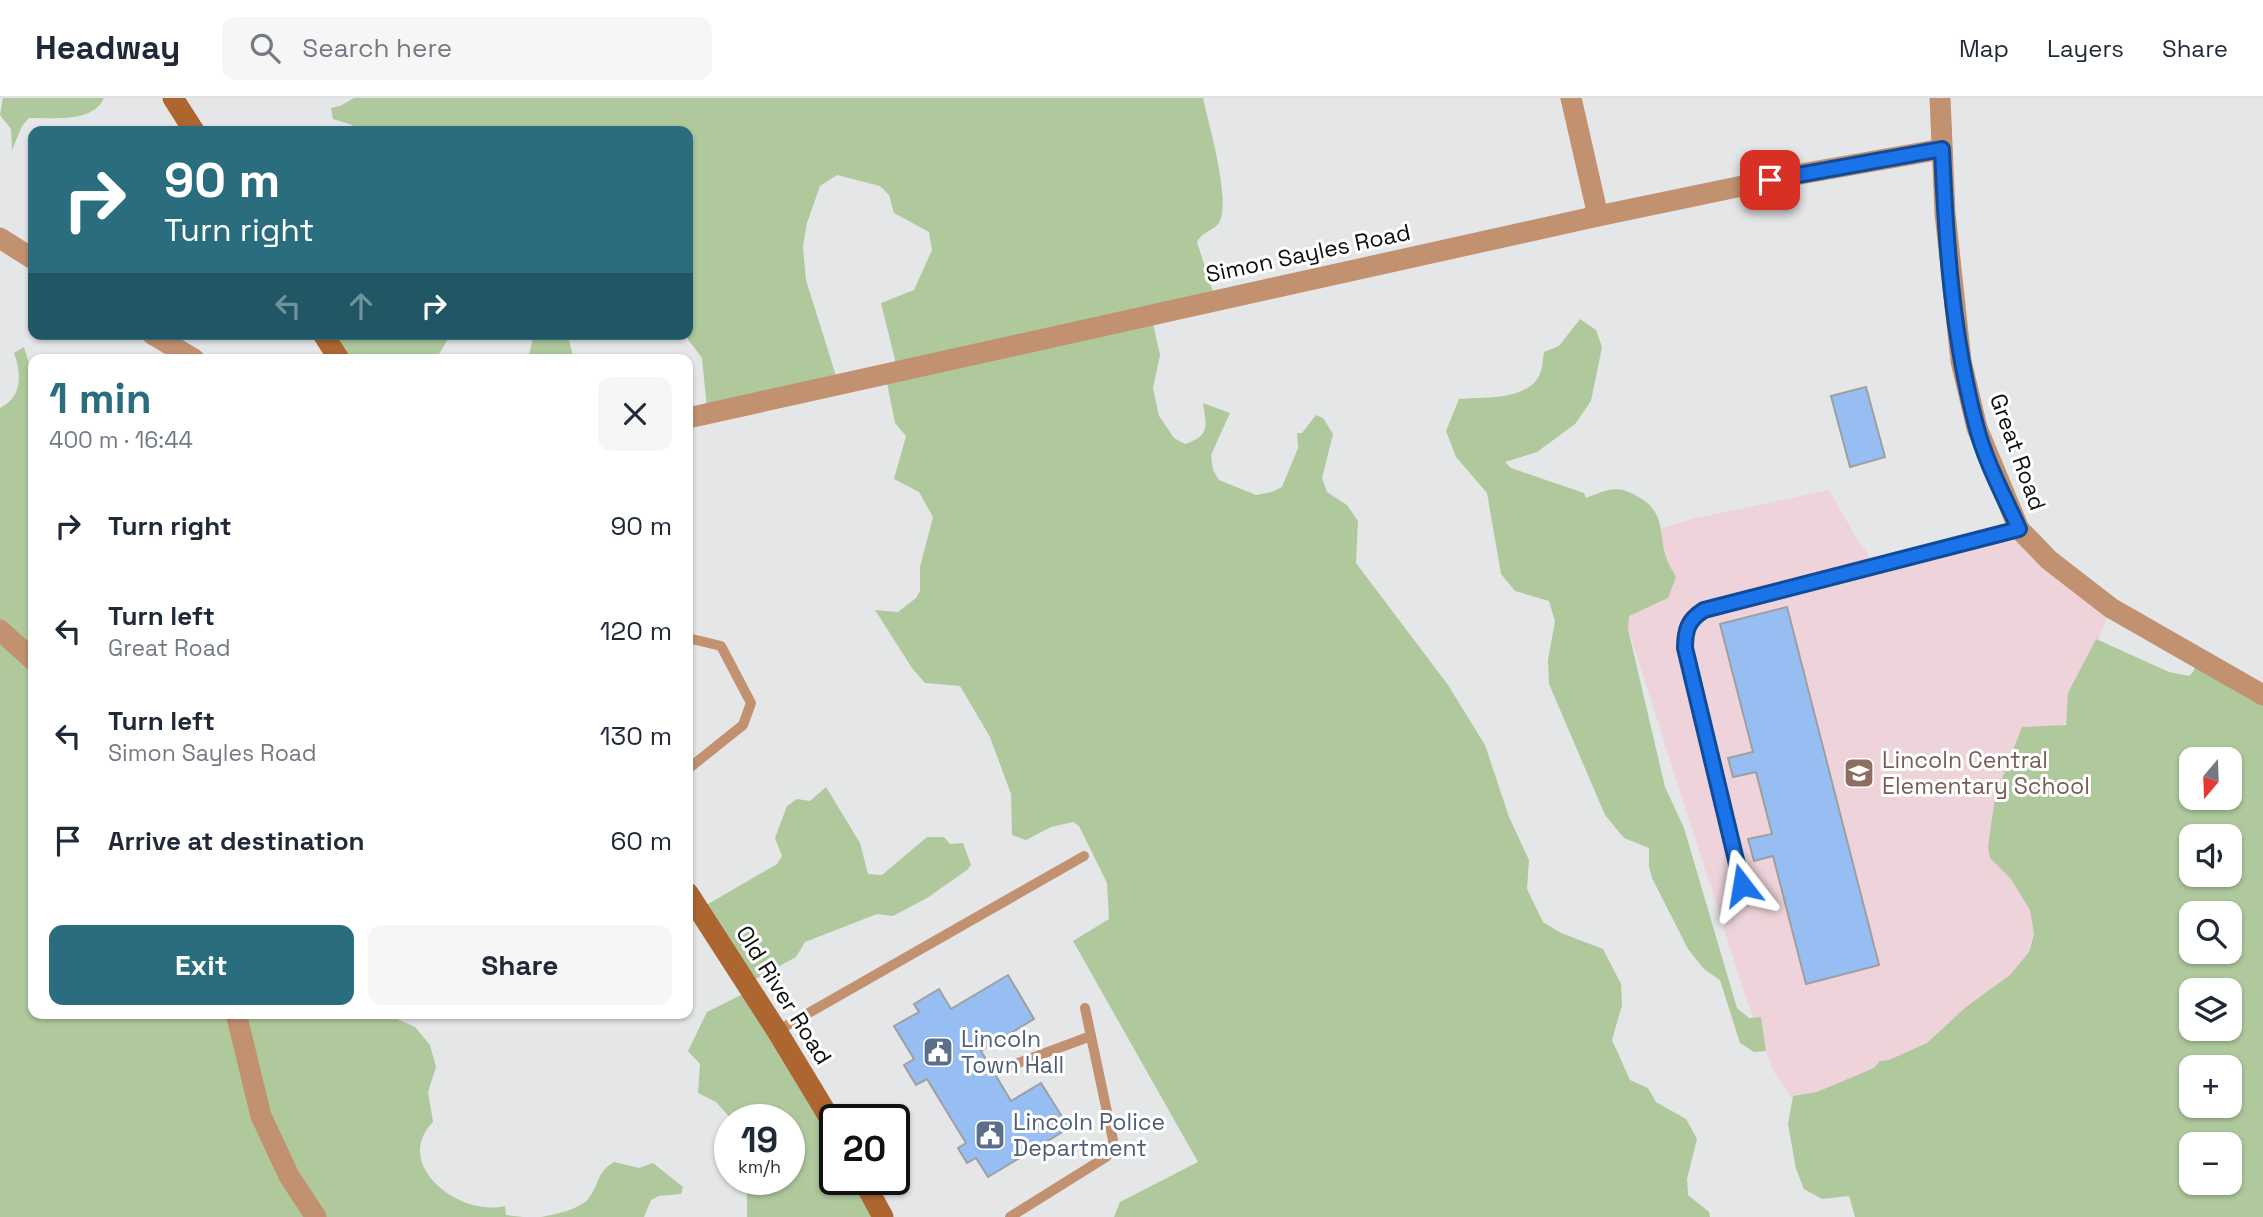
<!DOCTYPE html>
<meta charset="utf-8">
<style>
body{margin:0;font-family:"Space Grotesk",sans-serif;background:#f6f6f7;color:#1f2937;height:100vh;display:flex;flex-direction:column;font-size:26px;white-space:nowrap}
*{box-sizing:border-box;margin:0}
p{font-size:23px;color:#747a83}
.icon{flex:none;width:38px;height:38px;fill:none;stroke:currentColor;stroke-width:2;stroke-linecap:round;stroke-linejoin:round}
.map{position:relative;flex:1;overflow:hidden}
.panel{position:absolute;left:28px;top:256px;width:665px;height:665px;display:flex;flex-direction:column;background:#fff;border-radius:14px;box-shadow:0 2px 5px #0004}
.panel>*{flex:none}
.guide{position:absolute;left:28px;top:28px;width:665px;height:214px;border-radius:14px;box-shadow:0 2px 5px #0004;background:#2a6d7f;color:#fff;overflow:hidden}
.needle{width:46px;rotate:199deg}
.controls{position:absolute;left:2179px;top:649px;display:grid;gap:14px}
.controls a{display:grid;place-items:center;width:63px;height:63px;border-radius:14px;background:#fff;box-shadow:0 2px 5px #0004;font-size:35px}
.speed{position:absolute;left:714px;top:1006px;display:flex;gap:14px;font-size:35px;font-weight:700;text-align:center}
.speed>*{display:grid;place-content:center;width:91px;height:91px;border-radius:50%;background:#fff;box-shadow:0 2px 5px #0004;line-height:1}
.speed small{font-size:18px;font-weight:400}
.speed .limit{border:4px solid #111;border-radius:10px;background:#fff;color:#111}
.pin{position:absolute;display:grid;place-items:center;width:60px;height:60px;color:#fff;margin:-30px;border-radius:14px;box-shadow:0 4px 10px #0006}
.me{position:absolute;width:77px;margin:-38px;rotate:346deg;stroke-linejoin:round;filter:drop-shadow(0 0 5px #0008)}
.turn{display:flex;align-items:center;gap:24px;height:147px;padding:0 21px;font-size:32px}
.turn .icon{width:91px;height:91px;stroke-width:2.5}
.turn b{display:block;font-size:49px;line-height:60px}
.lanes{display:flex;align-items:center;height:66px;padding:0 21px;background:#0003;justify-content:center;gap:35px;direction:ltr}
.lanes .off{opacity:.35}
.round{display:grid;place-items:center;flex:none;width:74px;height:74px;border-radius:14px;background:#f6f6f7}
.overview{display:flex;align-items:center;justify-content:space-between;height:119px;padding:0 21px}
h1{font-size:42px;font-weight:700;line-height:52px;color:#2a6d7f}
.button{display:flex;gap:14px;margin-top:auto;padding:14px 21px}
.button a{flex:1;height:80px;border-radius:14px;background:#2a6d7f;color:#fff;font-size:28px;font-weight:700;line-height:80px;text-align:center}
.button a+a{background:#f6f6f7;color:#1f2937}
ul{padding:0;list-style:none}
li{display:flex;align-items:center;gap:21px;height:105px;padding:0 21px}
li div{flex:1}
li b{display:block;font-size:26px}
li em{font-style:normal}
header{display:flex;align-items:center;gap:42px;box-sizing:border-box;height:98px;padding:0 35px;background:#fff;border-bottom:2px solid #e0e1e3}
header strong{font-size:33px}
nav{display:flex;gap:38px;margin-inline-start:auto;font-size:24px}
.search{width:490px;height:63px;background:#f6f6f7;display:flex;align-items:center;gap:18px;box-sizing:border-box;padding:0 24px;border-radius:14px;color:#747a83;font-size:26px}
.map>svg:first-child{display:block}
.education{fill:#eed4da}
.green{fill:#afc99d;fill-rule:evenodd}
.building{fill:#97bef2;stroke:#9e9fa2;stroke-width:2}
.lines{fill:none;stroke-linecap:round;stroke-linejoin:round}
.service{stroke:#c29170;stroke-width:10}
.minor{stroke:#c29170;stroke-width:21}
.tertiary{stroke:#c29170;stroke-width:21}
.secondary{stroke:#ad6630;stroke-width:21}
.route-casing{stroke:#114b97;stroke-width:18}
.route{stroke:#1a73e8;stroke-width:12}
.labels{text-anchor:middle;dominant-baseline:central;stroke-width:6;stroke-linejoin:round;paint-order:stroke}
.street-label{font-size:23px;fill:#0f0f10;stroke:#fff}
.education-label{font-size:23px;fill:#785e54;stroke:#fff;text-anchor:start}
.service-label{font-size:23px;fill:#4e5e75;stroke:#fff;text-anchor:start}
</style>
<header>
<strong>Headway</strong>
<div class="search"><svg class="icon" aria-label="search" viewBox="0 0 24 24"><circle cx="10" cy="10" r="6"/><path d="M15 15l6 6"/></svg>Search here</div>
<nav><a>Map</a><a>Layers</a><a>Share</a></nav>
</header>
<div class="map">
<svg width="2263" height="1119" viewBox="0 0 2263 1119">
<rect width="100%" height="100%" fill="#e4e6e8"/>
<path class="education" d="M1829 392 1857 441 1877 468 2019 431 2111 510 2021 732 2038 817 2026 863 1970 929 1798 1009 1774 974 1748 906 1602 449 1692 421Z"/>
<g class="green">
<path d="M3 0H104C92 26 53 19 29 20L22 28 12 52 11 31 0 17Z"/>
<path d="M354 0H1203C1208 24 1233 108 1218 126 1211 134 1202 134 1197 144L1213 194 1150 212 1160 257 1153 290 1159 318 1174 340 1185 346C1211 337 1206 328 1203 305L1230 315 1211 357 1213 372 1219 382 1256 397 1272 394 1282 389 1298 350 1297 335H1302L1316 317 1323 320 1333 336 1322 380 1327 394 1347 407 1358 423 1356 465 1448 587 1485 647 1509 719 1529 762 1527 791 1543 824 1561 835 1603 851 1621 886 1622 907 1612 942 1630 982 1648 990 1656 1004 1686 1021 1697 1041 1687 1081 1688 1097 1709 1114 1710 1119H1114L1120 1104 1198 1064 1073 843 1109 821 1107 785 1079 728 1073 724 1051 729 1026 742 1012 737 1011 696 990 639 960 588 925 585 912 570 875 512 898 514 916 500 920 493V469L933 419 919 394 894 381 906 338 895 325 885 275 896 266 881 205 914 192 932 152 929 134 894 115 889 97 880 88 837 77 820 88 807 125 803 148 806 182 836 278 707 311 702 260 684 236H688V33H361L352 27 333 21 331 10 340 8Z"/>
<path d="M1580 221 1596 232 1602 249 1591 303 1575 326 1537 354 1505 364 1511 370 1584 395 1586 400C1607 392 1616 386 1637 398 1666 414 1658 433 1666 459 1668 466 1673 473 1676 479L1668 500 1629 518 1628 531 1665 689 1684 730 1737 910 1749 920 1761 919 1766 953 1754 954 1740 945 1720 882 1704 871 1688 851 1652 780 1649 769V750L1624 740 1605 717 1549 586 1548 562 1555 523 1549 503 1515 493 1501 476 1487 395 1456 359 1446 333 1459 301C1482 299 1516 302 1534 285 1543 276 1542 265 1544 254L1559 248Z"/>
<path d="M327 236H451L436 261H344Z"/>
<path d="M534 236H567L574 261H528Z"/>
<path d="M24 249 33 279V915H384L415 929 430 947 436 969 428 994 433 1024C391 1067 460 1119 505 1108L506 1117 523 1119H0V310C22 300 22 276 14 255Z"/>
<path d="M2096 541 2169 574 2189 578 2193 574 2199 559 2263 591V1119H1855L1849 1098 1822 1101 1804 1091 1796 1071 1788 1026 1793 998 1817 994 1874 970 1880 963 1889 962 1927 945 1966 909 2010 877 2029 854 2034 836 2030 812 2011 781 1990 760 1988 749 1995 699 2022 629 2066 627 2068 595ZM2191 662H2230V700H2191ZM2191 738H2230V777H2191ZM2191 816H2230V854H2191ZM2191 892H2230V931H2191ZM2191 970H2230V1008H2191ZM2191 1046H2230V1085H2191Z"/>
<path d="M826 689 860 745 868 776 882 777 927 739H944L950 746 963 745 971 767 967 772 927 800 893 818 877 816 805 844 796 859 752 883 703 809 777 766 782 758 775 740 787 708 797 701 810 703Z"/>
<path d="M753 891 835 1028V1082H866L888 1119H747V1082H789V1022H732L716 1004 698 995 700 966 688 953 707 914Z"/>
<path d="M614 1064 639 1070 653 1065 683 1089 681 1096 659 1098 651 1102 644 1119H541C556 1116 579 1112 589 1100 600 1085 596 1075 614 1064Z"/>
</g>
<g class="building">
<path d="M1866 289 1885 359 1850 369 1831 298Z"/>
<path d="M1787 509 1879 867 1806 886 1773 758 1754 763 1748 741 1772 736 1756 674 1733 679 1728 660 1753 654 1720 526Z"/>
<path d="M1008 877 1034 921 981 953 1011 1003 1041 985 1069 1030 988 1079 976 1060 967 1065 958 1050 966 1045 927 981 916 987 904 967 914 961 894 928 919 914 914 906 939 891 951 911Z"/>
</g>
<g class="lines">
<g class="service">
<path d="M688 540 721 548 751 605 743 627 688 671"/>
<path d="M1742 787 1685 550C1685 532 1688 522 1704 512L2019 431"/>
<path d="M777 933 1084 758"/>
<path d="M1010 968 1091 938"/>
<path d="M1010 1119 1106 1059 1112 1051 1113 1042 1085 910"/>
</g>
<g class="minor">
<path d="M1571 0 1598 118"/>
<path d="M0 532 33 562"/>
<path d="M236 915 261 1018 289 1078 316 1119"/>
</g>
<g class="tertiary">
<path d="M1940 0 1945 115 1961 263 1977 330 2019 431 2049 462 2111 510 2263 597"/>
<path d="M0 140 33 161"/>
<path d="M152 236 194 261"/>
<path d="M688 320 1598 118 1795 77 1942 51"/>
</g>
<g class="secondary">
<path d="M173 0 194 33"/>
<path d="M323 236 339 261"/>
<path d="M688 795 777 933 835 1029"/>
<path d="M863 1082 883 1119"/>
</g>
</g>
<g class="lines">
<g class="route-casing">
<path id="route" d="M1742 787 1685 550C1685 532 1688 522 1704 512L2019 431C2004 398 1985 363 1976 327 1952 237 1946 144 1942 51L1770 82"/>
</g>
<use href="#route" class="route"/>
</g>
<defs>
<g id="school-square" transform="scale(1.575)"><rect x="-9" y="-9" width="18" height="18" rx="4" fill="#8d6e63" stroke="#fff"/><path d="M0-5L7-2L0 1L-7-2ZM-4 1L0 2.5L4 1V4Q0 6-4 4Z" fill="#fff"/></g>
<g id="civic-square" transform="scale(1.575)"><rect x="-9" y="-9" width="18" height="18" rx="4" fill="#5c6f8a" stroke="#fff"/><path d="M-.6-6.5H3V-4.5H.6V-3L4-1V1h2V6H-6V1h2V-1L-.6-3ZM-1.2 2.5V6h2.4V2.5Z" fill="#fff"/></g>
</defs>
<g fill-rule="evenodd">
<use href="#school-square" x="1859" y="675"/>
<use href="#civic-square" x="938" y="954"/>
<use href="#civic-square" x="990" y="1037"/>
</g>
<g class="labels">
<g class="street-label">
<text transform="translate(1308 155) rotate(-12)">Simon Sayles Road</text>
<text transform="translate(2018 354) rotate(70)">Great Road</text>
<text transform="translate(784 897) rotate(58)">Old River Road</text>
</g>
<g class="education-label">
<text x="1882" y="662">Lincoln Central<tspan x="1882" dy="26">Elementary School</tspan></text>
</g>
<g class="service-label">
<text x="961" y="941">Lincoln<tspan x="961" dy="26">Town Hall</tspan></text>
<text x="1013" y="1024">Lincoln Police<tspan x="1013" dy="26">Department</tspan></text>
</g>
</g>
</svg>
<div class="controls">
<a><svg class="needle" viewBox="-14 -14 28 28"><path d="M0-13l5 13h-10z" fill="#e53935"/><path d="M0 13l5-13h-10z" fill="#747a83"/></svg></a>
<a><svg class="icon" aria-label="sound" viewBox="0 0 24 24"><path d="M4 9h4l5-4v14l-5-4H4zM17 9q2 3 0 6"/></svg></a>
<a><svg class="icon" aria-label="search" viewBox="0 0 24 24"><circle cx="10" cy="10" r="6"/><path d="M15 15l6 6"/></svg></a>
<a><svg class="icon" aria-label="layers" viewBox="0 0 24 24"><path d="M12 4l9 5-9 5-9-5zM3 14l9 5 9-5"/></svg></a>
<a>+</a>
<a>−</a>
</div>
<div class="speed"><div>19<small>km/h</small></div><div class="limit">20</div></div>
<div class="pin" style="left:1770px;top:82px;background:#d93025"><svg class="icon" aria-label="arrive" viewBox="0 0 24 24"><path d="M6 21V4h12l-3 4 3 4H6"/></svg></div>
<svg class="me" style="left:1742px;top:787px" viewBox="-20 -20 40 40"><path d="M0-17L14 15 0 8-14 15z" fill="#1a73e8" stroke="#fff" stroke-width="4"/></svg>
<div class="guide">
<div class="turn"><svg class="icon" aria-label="right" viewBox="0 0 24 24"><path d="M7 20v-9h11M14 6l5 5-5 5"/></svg><div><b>90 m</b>Turn right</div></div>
<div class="lanes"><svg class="icon off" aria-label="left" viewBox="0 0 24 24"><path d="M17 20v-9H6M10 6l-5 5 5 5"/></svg><svg class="icon off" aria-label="ahead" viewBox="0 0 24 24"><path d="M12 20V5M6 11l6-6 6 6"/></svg><svg class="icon" aria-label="right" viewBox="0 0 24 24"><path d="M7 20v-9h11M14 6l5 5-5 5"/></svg></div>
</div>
<section class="panel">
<div class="overview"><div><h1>1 min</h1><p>400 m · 16:44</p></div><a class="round"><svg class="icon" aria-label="close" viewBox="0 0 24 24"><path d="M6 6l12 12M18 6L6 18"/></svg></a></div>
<ul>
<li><svg class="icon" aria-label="right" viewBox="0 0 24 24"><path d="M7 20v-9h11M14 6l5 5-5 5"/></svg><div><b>Turn right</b></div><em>90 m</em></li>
<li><svg class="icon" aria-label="left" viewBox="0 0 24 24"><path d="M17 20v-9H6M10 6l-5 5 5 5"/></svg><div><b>Turn left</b><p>Great Road</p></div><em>120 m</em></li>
<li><svg class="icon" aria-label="left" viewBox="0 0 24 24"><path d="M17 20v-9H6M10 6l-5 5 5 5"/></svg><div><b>Turn left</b><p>Simon Sayles Road</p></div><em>130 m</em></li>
<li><svg class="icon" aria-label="arrive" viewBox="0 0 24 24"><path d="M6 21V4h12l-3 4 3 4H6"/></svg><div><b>Arrive at destination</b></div><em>60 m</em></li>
</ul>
<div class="button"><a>Exit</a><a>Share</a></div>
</section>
</div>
